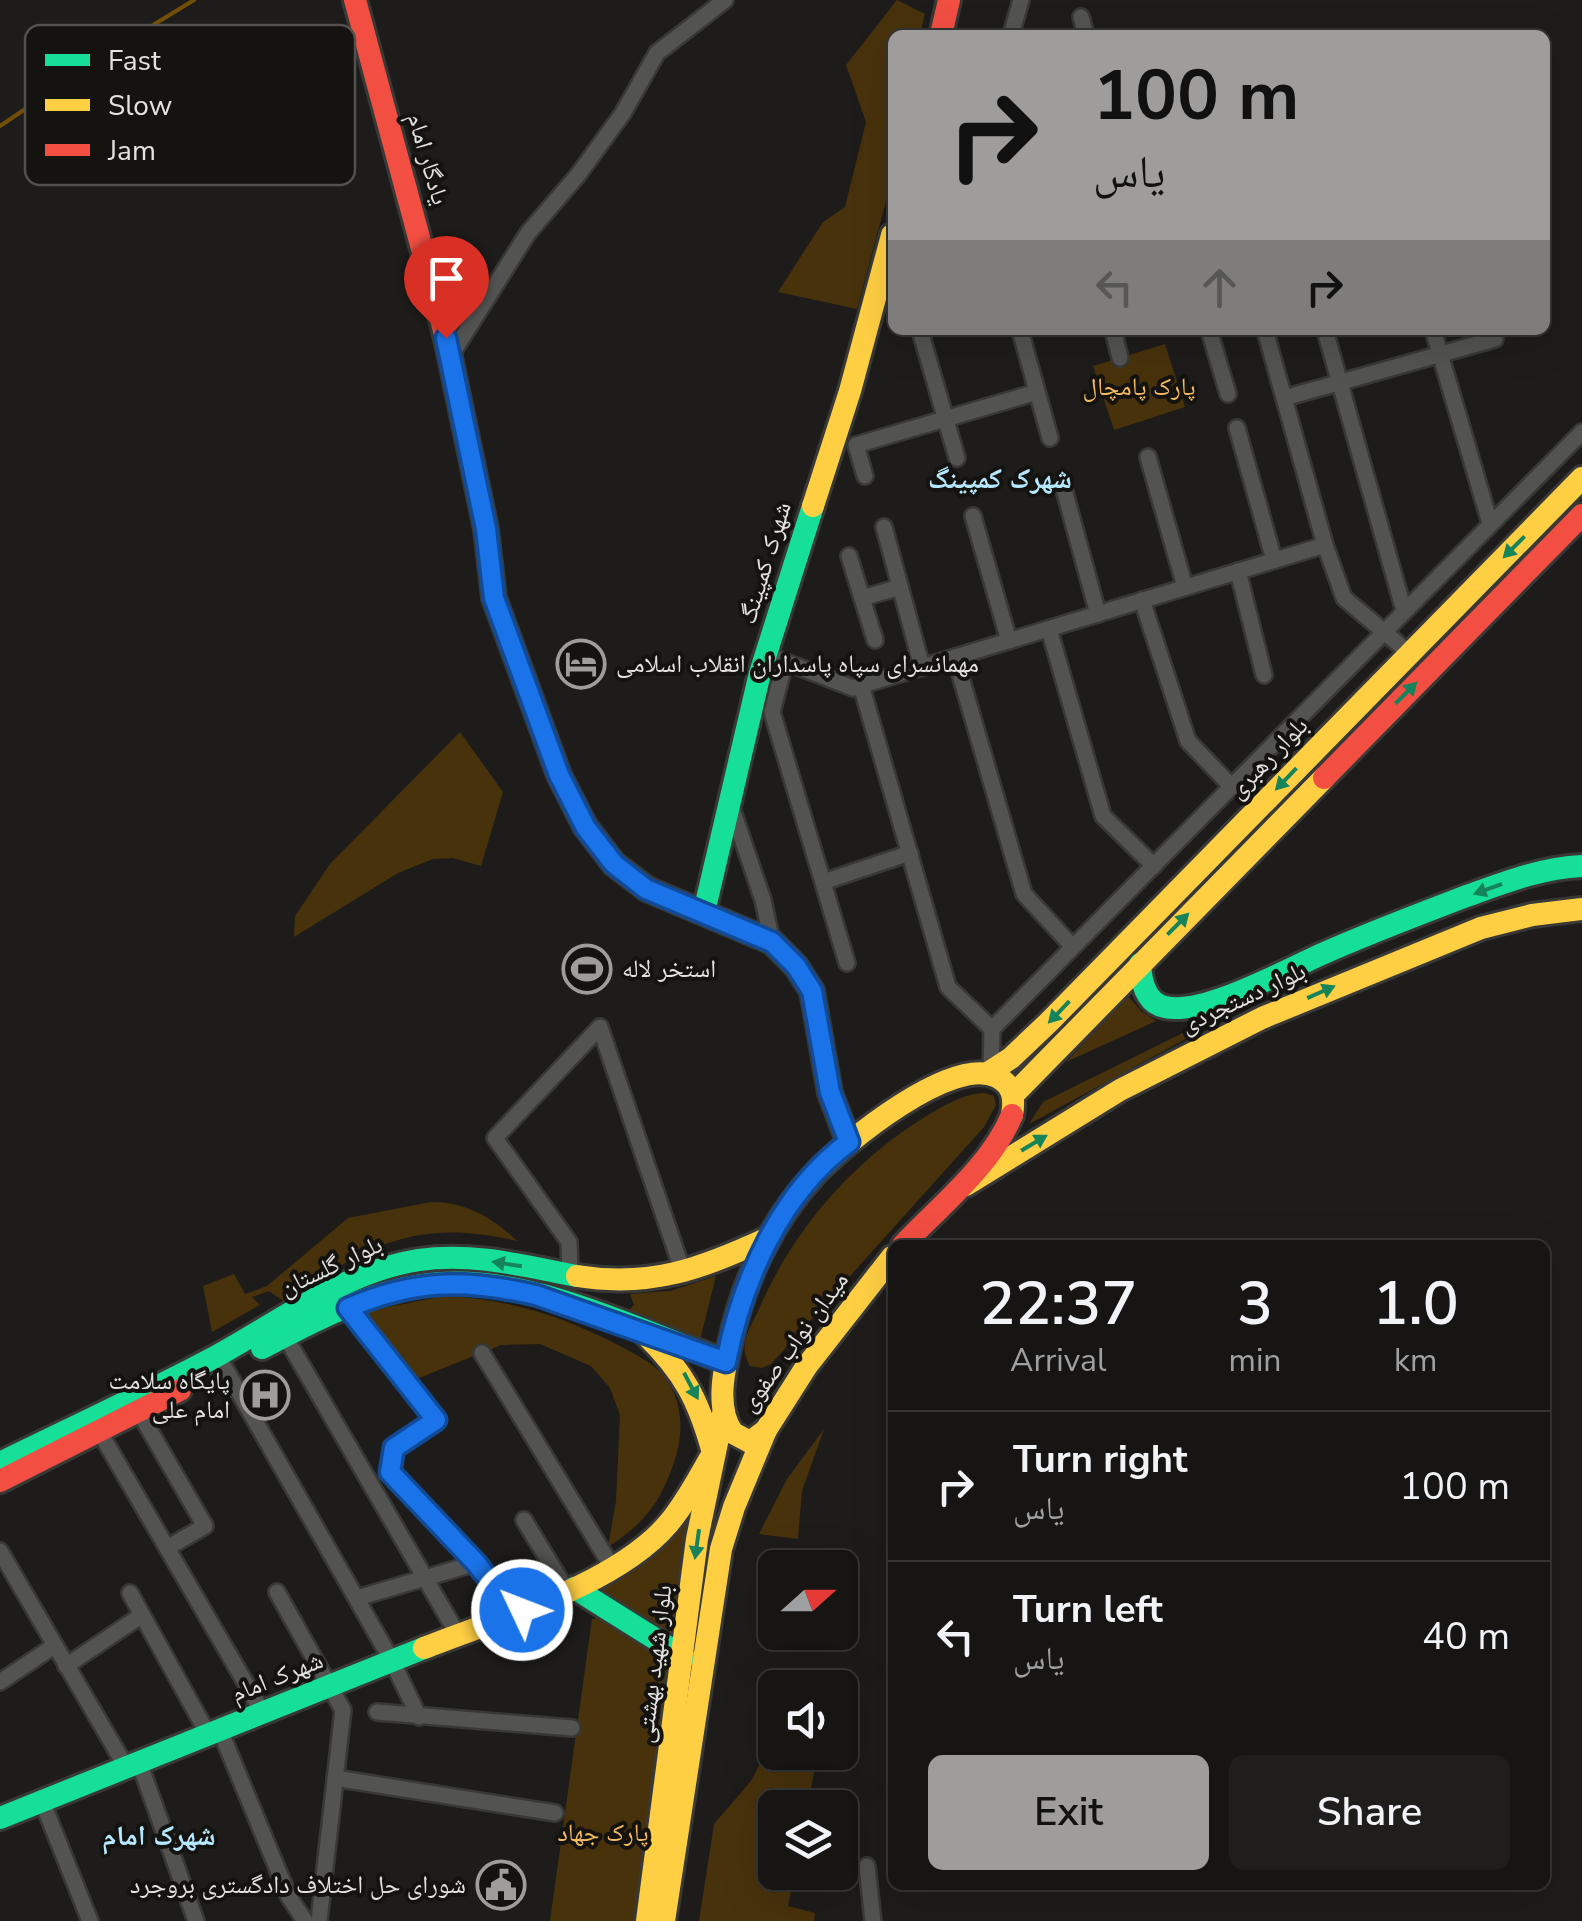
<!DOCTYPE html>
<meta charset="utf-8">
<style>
body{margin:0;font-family:"Nunito Sans","Noto Naskh Arabic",sans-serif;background:#1f1e1d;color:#f1f3f6;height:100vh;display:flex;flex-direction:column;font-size:38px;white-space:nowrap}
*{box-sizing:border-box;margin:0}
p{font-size:32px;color:#9e9fa0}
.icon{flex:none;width:55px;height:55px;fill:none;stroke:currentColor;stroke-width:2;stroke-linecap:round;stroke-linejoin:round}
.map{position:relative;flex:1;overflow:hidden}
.sheet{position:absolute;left:888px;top:1240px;width:662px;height:650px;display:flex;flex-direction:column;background:#161514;border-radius:15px;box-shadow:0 10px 40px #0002,0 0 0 2px #353434}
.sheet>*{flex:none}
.top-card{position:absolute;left:888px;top:30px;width:662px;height:305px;border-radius:15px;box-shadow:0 10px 40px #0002,0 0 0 2px #353434;background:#9e9d9b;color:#111;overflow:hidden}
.needle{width:65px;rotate:69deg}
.tools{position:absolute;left:758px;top:1550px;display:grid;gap:20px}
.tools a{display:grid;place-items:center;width:100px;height:100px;border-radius:15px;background:#161514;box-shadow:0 10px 40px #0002,0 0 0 2px #353434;font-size:50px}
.pin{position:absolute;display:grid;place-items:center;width:85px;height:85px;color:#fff;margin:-102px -42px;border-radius:50% 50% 50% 0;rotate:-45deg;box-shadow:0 0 10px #0007}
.pin .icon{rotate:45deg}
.me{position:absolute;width:110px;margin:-55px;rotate:313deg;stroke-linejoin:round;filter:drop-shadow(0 0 8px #0008)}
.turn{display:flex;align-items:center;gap:35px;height:210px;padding:0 40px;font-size:45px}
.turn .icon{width:130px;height:130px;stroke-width:2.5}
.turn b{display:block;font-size:70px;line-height:85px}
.lanes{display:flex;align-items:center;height:95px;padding:0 40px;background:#0003;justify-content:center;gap:50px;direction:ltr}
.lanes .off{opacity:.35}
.eta{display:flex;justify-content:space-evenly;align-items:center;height:170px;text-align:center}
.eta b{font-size:60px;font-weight:600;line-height:70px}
.cta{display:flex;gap:20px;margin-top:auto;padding:20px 40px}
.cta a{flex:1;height:115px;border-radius:15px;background:#9e9d9b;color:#111;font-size:40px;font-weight:600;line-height:115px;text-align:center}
.cta a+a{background:#1f1e1d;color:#f1f3f6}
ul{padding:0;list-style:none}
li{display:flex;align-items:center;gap:30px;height:150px;padding:0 40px;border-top:2px solid #353434}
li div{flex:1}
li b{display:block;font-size:38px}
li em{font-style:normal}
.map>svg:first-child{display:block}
.green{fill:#48320c}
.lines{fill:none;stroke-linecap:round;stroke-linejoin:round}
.stream{stroke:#734e06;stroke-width:4}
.street-casing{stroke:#383837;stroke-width:20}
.fast-casing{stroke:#383837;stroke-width:28}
.slow-casing{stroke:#383837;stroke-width:28}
.jam-casing{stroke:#383837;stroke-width:28}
.street{stroke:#535352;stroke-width:15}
.fast{stroke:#16e098;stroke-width:22}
.slow{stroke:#ffcf43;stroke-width:22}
.jam{stroke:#f24e42;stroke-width:22}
.oneway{fill:#15845b}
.route-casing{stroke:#114b97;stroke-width:25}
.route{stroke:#1a73e8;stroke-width:18}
.labels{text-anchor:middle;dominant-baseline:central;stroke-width:8;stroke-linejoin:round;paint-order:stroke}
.street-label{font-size:25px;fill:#e3e2e0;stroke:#141310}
.park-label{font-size:25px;fill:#f6bb60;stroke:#141310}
.poi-label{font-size:25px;fill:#e3e2e0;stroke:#141310;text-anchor:start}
.neighbourhood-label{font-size:28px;font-weight:bold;fill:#b5e8fe;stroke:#141310}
.key{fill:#141310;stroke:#52514e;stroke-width:2.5}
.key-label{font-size:28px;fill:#e3e2e0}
</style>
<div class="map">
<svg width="1582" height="1921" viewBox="0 0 1582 1921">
<rect width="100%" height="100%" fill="#1d1c1a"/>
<g class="green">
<path d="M897 0 925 14 920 35H892V179L857 309 778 292 823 222 845 207 866 122 846 65Z"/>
<path d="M1165 344 1185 407 1114 430 1093 366Z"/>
<path d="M460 732 503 792 481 866 453 858 433 859 398 873 294 937 295 916 330 864Z"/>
<path d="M1128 996 1141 1011 1156 1021 1066 1062Z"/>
<path d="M1201 1024 1202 1030 1029 1124 1043 1102Z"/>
<path d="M985 1093 994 1096 996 1105 984 1127 771 1364 762 1368 750 1366C737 1345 750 1329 759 1309 794 1228 853 1161 928 1115 945 1105 965 1093 985 1093Z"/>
<path d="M431 1202C466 1202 492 1217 517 1241 418 1217 364 1245 286 1303L269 1291 252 1297 260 1305 212 1332 203 1286 234 1274 245 1294 267 1286 348 1218Z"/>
<path d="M716 1276 698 1348 627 1312 634 1305 630 1294 670 1291Z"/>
<path d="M444 1296C506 1298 565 1317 620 1346 634 1354 654 1363 664 1376 684 1402 684 1436 673 1465 659 1505 643 1524 608 1547L616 1501 620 1415 610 1388 591 1366 540 1344 501 1345 414 1380 363 1312Z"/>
<path d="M824 1429 802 1491 798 1539 759 1534 787 1479Z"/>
<path d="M692 1504 674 1635 597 1590C639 1568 670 1546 692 1504Z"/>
<path d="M599 1618 671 1661 634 1921H550L592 1619Z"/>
<path d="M775 1735V1752L818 1753 807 1807 775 1808V1872L795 1873 788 1906 815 1913 814 1921H699L714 1824 751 1781Z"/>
</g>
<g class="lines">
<path class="stream" d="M0 126 122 44 194 0"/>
<g class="street-casing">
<g id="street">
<path d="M1081 17 1086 35"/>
<path d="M1011 35 1021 0"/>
<path d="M1020 330 1050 438"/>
<path d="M1113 330 1120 358"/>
<path d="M1209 330 1228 394"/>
<path d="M1265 330 1325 545 1344 598 1409 653"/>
<path d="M1325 330 1404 611"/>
<path d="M1433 330 1490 523"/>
<path d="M921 334 957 458"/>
<path d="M450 357 528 233 578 175 623 113 657 53 725 0"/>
<path d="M1284 398 1495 339"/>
<path d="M1237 428 1274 560"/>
<path d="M1148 457 1185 587"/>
<path d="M865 476 856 445 1037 392"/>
<path d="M1062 482 1098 614"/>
<path d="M973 516 1009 641"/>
<path d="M884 527 922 667"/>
<path d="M849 556 875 640"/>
<path d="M1238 571 1264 675"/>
<path d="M862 598 900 587"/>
<path d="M1142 600 1188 741 1232 787"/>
<path d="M1049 629 1103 816 1154 866"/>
<path d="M765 654 853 688 1325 545"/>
<path d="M955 657 1024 894 1073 947"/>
<path d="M785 662 772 712 847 963"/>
<path d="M861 685 948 987 992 1029"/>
<path d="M730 803 763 900 772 942"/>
<path d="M823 882 910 853"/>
<path d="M991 1071 992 1029 1582 432"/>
<path d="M570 1275 569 1242 495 1138 600 1027 684 1275"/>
<path d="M348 1308 436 1420 394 1448 391 1472 476 1563 515 1612"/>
<path d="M285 1336 458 1635"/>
<path d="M482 1353 612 1567"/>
<path d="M225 1368 392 1661 419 1717"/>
<path d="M139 1412 205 1526 167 1548"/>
<path d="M99 1431 263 1713"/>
<path d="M524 1520 567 1591"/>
<path d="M0 1551 126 1767"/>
<path d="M277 1592 343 1710 319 1921"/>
<path d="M130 1593 208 1734"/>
<path d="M357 1598 476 1563"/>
<path d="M66 1666 142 1615"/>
<path d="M0 1682 54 1646"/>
<path d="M377 1712 572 1728"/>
<path d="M220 1730 289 1897 305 1921"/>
<path d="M139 1762 196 1921"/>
<path d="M335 1778 555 1813"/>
<path d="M42 1801 90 1921"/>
<path d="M867 1866 873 1921"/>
</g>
</g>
<g class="fast-casing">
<g id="fast">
<path d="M585 826 614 864 647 889 772 942 796 966 812 991 830 1093 849 1143"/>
<path d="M704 912 760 673 813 506"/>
<path d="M1140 964C1141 981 1145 1003 1165 1007 1203 1016 1286 970 1322 954 1369 933 1417 915 1464 897 1503 883 1540 868 1582 866"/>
<path d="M262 1348C317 1319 377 1287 441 1283 535 1277 639 1330 726 1362"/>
<path d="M0 1463C71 1428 143 1395 213 1358 278 1323 344 1271 419 1260 472 1252 525 1266 577 1276"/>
<path d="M574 1588 684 1657"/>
<path d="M0 1818 424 1648"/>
</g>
</g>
<g class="slow-casing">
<g id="slow">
<path d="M813 506 850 391 892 235"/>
<path d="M991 1071 1011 1058 1049 1022 1582 478"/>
<path d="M1013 1095 1324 778"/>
<path d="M966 1185 1120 1090 1262 1018 1481 928 1532 915 1582 909"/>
<path d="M892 1257 806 1367 766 1430 750 1442 733 1433C715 1409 724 1370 730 1344 743 1282 771 1221 815 1174 844 1143 953 1054 997 1077 1013 1085 1015 1098 1012 1115"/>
<path d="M577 1276C652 1288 703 1268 770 1237"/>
<path d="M424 1648C497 1619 616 1585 668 1524 686 1503 699 1477 713 1453 699 1401 684 1372 645 1334"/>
<path d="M647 1921 697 1539 723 1414"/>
<path d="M664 1921 721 1549 734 1507 766 1430"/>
</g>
</g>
<g class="jam-casing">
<g id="jam">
<path d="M355 0 446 338 486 529 494 598 559 775 585 826"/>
<path d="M941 35 949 0"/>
<path d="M1324 778 1582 515"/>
<path d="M903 1245C940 1206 991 1166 1012 1115"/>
<path d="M0 1481 180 1390"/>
</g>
</g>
<use href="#street" class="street"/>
<use href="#fast" class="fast"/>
<use href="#slow" class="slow"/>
<use href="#jam" class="jam"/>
</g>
<defs><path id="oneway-solid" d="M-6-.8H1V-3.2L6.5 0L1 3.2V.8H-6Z" transform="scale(2.5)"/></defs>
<g class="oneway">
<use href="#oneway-solid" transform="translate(1514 547) rotate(135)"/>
<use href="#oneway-solid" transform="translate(1406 693) rotate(-45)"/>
<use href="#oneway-solid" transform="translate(1286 779) rotate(134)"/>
<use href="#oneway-solid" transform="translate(1488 889) rotate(160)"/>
<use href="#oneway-solid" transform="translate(1178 924) rotate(-45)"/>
<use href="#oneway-solid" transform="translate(1321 992) rotate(-24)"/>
<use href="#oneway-solid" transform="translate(1059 1012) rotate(134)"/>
<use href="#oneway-solid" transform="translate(1034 1143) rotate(-31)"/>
<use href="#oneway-solid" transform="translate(507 1264) rotate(-171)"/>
<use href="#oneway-solid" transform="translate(691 1386) rotate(62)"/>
<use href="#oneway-solid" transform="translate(697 1544) rotate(98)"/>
</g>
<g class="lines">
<g class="route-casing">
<path id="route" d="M446 338 486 529 494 598 559 775 586 828 614 864 646 889 772 942 796 966 812 991 830 1092 849 1142C780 1193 742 1281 726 1362L536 1295C466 1279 415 1279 348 1308L436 1420 394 1448 390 1472 476 1563 514 1612 522 1610"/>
</g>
<use href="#route" class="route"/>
</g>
<defs>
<g id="hotel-ring" transform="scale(2.5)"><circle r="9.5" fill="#141310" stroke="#9e9d9b" stroke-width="1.5"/><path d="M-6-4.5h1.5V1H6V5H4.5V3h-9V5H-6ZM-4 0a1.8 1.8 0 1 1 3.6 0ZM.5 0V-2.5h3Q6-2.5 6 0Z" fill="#9e9d9b"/></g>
<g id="stadium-ring" transform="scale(2.5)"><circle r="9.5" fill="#141310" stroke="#9e9d9b" stroke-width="1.5"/><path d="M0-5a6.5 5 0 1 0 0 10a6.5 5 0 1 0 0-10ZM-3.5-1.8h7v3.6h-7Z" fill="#9e9d9b"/></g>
<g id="hospital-ring" transform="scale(2.5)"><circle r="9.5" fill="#141310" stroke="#9e9d9b" stroke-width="1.5"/><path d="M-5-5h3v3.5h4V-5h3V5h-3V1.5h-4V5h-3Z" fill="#9e9d9b"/></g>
<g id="civic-ring" transform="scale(2.5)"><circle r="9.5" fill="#141310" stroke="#9e9d9b" stroke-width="1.5"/><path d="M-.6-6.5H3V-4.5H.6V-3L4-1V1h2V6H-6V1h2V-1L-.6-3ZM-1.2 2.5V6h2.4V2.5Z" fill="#9e9d9b"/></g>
</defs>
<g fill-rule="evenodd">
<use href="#hotel-ring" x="581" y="664"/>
<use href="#stadium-ring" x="587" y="969"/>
<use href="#hospital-ring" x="265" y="1395"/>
<use href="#civic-ring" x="501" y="1885"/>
</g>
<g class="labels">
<g class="street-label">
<text transform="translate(428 159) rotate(74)">یادگار امام</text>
<text transform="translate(765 563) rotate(-73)">شهرک کمپینگ</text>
<text transform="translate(1268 758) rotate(-46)">بلوار رهبری</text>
<text transform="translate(1243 998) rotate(-25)">بلوار دستجردی</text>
<text transform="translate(331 1266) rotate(-25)">بلوار گلستان</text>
<text transform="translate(794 1342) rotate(-54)">میدان نواب صفوی</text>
<text transform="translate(654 1664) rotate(-83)">بلوار شهید بهشتی</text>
<text transform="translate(277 1677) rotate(-22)">شهرک امام</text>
</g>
<g class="park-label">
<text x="1139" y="387">پارک پامچال</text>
<text x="603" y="1833">پارک جهاد</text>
</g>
<g class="poi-label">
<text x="616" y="664">مهمانسرای سپاه پاسداران انقلاب اسلامی</text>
<text x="622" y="969">استخر لاله</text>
<text x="230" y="1381" text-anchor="end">پایگاه سلامت<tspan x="230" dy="29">امام علی</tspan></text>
<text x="466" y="1885" text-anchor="end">شورای حل اختلاف دادگستری بروجرد</text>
</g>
<g class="neighbourhood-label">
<text x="1000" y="479">شهرک کمپینگ</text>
<text x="159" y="1836">شهرک امام</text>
</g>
</g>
<rect x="25" y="25" width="330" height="160" rx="15" class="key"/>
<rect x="45" y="54" width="45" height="12" fill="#16e098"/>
<rect x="45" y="99" width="45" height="12" fill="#ffcf43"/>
<rect x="45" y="144" width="45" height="12" fill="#f24e42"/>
<g class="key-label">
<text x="108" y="70">Fast</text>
<text x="108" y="115">Slow</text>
<text x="108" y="160">Jam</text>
</g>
</svg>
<div class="tools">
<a><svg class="needle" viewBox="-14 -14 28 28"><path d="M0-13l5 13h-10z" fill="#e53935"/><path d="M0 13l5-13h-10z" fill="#9e9fa0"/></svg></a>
<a><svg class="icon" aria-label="sound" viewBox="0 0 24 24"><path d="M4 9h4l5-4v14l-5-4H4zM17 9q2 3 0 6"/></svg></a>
<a><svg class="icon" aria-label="layers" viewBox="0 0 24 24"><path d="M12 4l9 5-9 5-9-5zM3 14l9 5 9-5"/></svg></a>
</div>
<div class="pin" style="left:446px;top:338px;background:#d93025"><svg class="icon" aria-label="arrive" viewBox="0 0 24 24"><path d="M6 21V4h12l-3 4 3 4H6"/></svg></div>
<svg class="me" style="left:522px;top:1610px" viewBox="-20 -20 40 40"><circle r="17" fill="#1a73e8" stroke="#fff" stroke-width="3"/><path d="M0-11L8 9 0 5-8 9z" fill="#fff"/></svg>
<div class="top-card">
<div class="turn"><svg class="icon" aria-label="right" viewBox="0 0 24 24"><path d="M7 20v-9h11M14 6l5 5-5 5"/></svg><div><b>100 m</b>یاس</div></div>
<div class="lanes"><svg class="icon off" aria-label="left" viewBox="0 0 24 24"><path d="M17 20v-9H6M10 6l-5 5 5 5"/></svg><svg class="icon off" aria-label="ahead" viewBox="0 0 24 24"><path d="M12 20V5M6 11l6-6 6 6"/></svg><svg class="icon" aria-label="right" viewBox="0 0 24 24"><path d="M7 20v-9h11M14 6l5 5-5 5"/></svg></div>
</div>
<section class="sheet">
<div class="eta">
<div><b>22:37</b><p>Arrival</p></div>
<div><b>3</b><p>min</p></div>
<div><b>1.0</b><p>km</p></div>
</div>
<ul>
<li><svg class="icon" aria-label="right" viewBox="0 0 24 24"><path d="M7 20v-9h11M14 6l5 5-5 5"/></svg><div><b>Turn right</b><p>یاس</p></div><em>100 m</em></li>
<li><svg class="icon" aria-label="left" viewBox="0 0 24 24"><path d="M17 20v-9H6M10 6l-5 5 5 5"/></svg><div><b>Turn left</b><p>یاس</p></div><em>40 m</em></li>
</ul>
<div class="cta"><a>Exit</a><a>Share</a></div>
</section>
</div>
